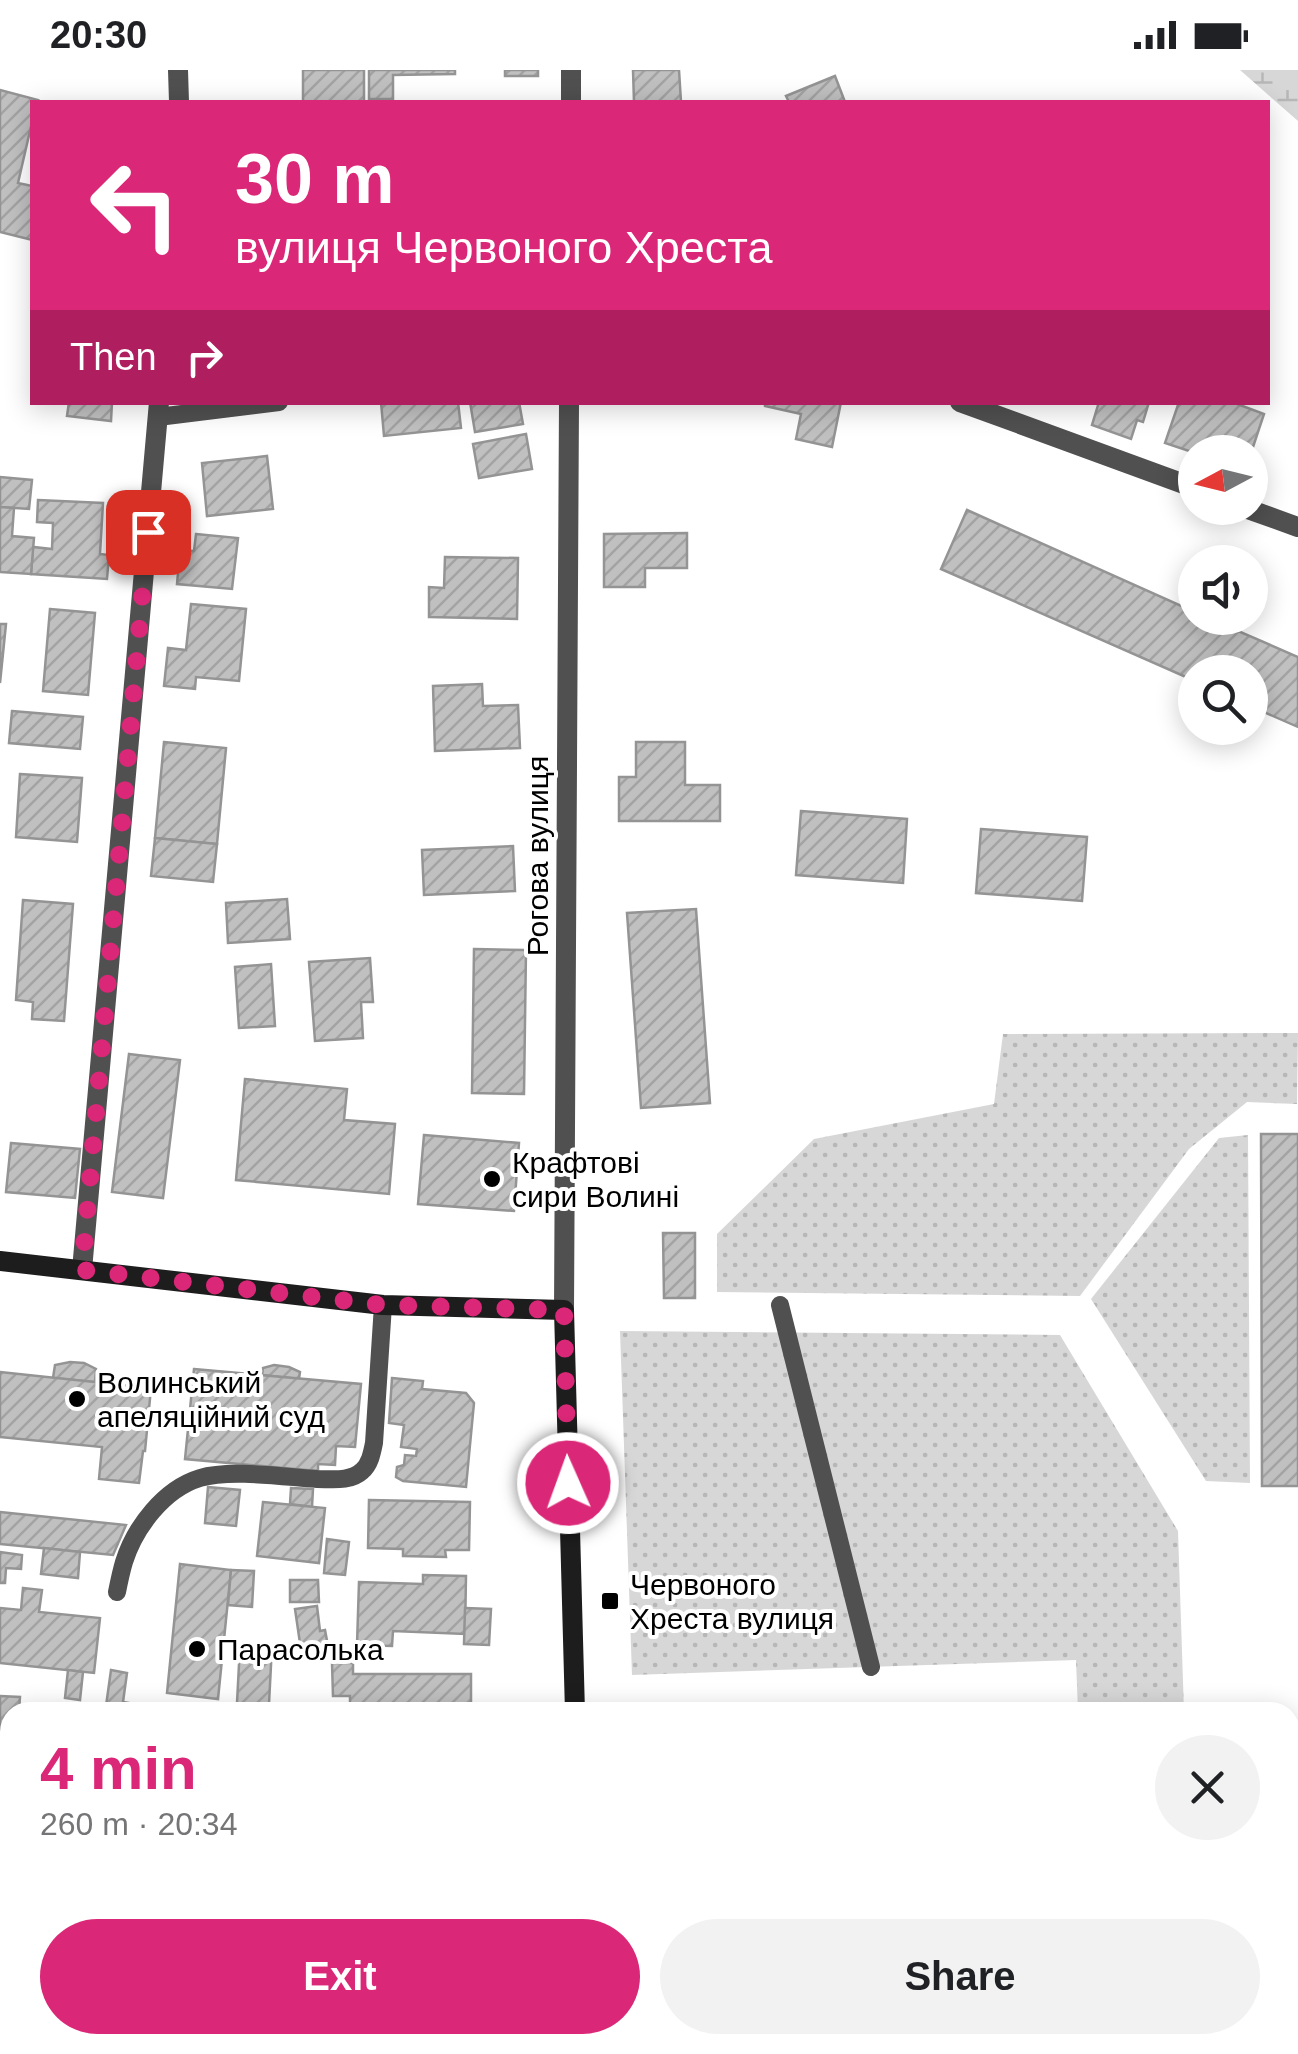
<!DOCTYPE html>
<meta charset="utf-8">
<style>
body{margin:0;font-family:Arial,sans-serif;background:#f2f2f2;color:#202124;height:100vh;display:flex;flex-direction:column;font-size:38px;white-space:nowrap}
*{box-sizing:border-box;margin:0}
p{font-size:32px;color:#757577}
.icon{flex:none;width:55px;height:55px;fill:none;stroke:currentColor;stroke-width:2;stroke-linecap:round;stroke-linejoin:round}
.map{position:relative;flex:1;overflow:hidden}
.panel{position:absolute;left:0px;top:1632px;width:1300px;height:352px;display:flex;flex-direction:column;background:#fff;border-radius:30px 30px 0 0;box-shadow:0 5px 25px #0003}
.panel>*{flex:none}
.guide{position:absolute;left:30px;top:30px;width:1240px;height:305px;border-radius:0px;box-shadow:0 5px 25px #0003;background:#db2777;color:#fff;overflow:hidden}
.needle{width:65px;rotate:263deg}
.controls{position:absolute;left:1178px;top:365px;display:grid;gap:20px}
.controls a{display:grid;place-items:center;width:90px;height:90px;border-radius:50%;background:#fff;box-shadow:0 5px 25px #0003;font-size:50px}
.pin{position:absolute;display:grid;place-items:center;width:85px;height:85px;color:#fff;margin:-42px;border-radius:20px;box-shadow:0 5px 15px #0006}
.me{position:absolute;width:110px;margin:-55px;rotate:358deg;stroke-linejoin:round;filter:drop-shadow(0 0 8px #0008)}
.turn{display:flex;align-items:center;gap:35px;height:210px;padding:0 40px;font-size:45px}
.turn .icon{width:130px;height:130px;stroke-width:2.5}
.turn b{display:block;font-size:70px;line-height:85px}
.then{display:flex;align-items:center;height:95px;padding:0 40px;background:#0003;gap:20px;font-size:38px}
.round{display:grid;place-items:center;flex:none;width:105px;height:105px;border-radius:52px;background:#f2f2f2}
.overview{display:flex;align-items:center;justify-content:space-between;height:170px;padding:0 40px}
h1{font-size:60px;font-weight:800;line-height:75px;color:#db2777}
.action{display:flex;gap:20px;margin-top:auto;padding:20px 40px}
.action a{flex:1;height:115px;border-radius:60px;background:#db2777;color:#fff;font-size:40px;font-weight:800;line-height:115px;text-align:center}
.action a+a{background:#f2f2f2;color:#202124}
.status{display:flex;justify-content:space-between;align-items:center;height:70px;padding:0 50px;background:#fff;direction:ltr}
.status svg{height:28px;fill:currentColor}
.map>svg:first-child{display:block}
.green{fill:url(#green-dots)}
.wetland{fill:url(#wetland-marsh)}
.building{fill:url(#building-hatch);stroke:#949494;stroke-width:2.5}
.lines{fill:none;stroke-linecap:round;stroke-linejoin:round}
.primary-casing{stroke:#dbdbdb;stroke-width:30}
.service{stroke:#505050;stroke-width:18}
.minor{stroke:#505050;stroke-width:20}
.secondary{stroke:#1d1d1d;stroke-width:20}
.primary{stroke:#000;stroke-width:25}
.route{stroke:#db2777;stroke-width:18;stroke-dasharray:0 32.4}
.poi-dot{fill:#000;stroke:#fff;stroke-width:4}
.labels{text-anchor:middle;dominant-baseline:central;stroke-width:8;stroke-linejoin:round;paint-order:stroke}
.street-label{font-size:30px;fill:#000;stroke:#fff}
.poi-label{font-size:30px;fill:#000;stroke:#fff;text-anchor:start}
</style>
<div class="status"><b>20:30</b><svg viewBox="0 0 49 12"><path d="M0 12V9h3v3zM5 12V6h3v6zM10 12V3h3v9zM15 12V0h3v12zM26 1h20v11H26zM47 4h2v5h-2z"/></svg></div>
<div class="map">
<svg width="1298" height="1984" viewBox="0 0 1298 1984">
<defs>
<pattern id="green-dots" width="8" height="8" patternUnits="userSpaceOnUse" patternTransform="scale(2.5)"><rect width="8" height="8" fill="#d7d7d7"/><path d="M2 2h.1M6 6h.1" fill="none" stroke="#b7b7b7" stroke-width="1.8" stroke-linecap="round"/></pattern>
<pattern id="wetland-marsh" width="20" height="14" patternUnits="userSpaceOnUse" patternTransform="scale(2.5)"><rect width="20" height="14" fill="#d7d7d7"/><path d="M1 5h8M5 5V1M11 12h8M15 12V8" fill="none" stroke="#b7b7b7"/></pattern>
<pattern id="building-hatch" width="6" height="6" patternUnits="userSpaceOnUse" patternTransform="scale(2.5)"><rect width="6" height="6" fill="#c0c0c0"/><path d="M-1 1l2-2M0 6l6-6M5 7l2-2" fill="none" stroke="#a3a3a3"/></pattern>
</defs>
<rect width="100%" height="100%" fill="#fff"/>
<g class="green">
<path d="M1298 963 1297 1034 1247 1032 1189 1079 1080 1226 717 1222V1164L814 1069 994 1034 1003 964Z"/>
<path d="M1248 1065 1250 1413 1206 1411 1091 1229 1219 1068Z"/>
<path d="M620 1261 1060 1265 1178 1461 1184 1642H1078L1076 1590 632 1605Z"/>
<path d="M1290 1687H1298V1984H1089V1975H1290Z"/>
<path d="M501 1975H688L694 1984H497Z"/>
</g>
<path class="wetland" d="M1240 0H1298V51Z"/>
<g class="building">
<path d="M303 0H364V31L303 32Z"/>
<path d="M369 0H455V4L393 5V29H369Z"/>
<rect x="505" y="0" width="33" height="6"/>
<path d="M633 0H679L681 32H634Z"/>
<path d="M835 6 845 32H789L786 26Z"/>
<path d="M0 20 38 30 37 32H32V52L18 113 32 116V170L0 162Z"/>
<path d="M69 332H112L111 351 67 346Z"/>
<path d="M381 332H458L461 358 384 366Z"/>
<path d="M470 332H519L523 354 475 362Z"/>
<path d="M765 332H841L832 377 796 369 801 344 765 336Z"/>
<path d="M1099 332H1149L1143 352 1137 350 1131 369 1092 355Z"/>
<path d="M1179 332H1232L1264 344 1250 386V382L1195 383 1165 373Z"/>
<path d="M526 364 532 399 479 408 473 374Z"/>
<path d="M267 386 273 439 207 446 202 393Z"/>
<path d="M0 407 32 410 29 439 0 437Z"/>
<path d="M38 430 103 433 100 484 109 485 107 509 31 504 33 477 52 479 53 453 37 452Z"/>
<path d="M0 437 14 438 12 466 34 468 31 504 0 502Z"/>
<path d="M967 440 1195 542V548H1208L1298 587V657L1250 636V602H1195V611L941 499Z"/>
<path d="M687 463V498H645V517H604V464Z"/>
<path d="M196 464 238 468 232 519 177 514 180 480 194 481Z"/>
<path d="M445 487 518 488 517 549 429 547V517L444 518Z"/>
<path d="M191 534 246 539 239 611 196 607 195 619 164 616 168 578 186 580Z"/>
<path d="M50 539 95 543 88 625 43 621Z"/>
<path d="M0 554H6L0 613Z"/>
<path d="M482 614 483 636 518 635 520 678 435 681 433 616Z"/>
<path d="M12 641 83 647 80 679 9 673Z"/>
<path d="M164 672 226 678 217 774 155 768Z"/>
<path d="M636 672H685V715H720V751H619V707H636Z"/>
<path d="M20 704 82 708 77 772 16 767Z"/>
<path d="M801 741 907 749 903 813 796 805Z"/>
<path d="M981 759 1087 767 1082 831 976 823Z"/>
<path d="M155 768 217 774 213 812 151 806Z"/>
<path d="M513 776 515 821 424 825 422 780Z"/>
<path d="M287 829 290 869 228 873 226 833Z"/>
<path d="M23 830 73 834 64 951 32 949 33 932 16 930Z"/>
<path d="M696 839 710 1033 641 1038 627 843Z"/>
<path d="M474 879 526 880 524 1024 472 1023Z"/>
<path d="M370 888 373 932H361L363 968 315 971 309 892Z"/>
<path d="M271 894 275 956 239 958 235 897Z"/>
<path d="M129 984 180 990 163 1128 112 1122Z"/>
<path d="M245 1009 347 1019 344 1050 395 1054 389 1124 236 1110Z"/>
<path d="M1261 1064H1298V1416H1262Z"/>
<path d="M424 1065 519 1073 514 1141 418 1134Z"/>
<path d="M11 1073 80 1079 75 1128 6 1122Z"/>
<path d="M663 1163H695V1228H664Z"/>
<path d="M70 1292 84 1293 96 1299 95 1312 53 1308 55 1295Z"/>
<path d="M274 1295 289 1297 300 1302 299 1309 262 1305 263 1298Z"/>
<path d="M194 1299 361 1314 355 1377 336 1376 335 1395 318 1394V1401L185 1389Z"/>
<path d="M0 1302 151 1318 145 1381H143L139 1413 99 1409 102 1377 0 1367Z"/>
<path d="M392 1308 423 1311 422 1319 466 1323 474 1333 466 1417 403 1411 396 1407 397 1397 404 1395 405 1385 416 1386 417 1379 401 1377 404 1355 389 1353Z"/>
<path d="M208 1417 240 1420 236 1456 205 1453Z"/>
<path d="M291 1418 313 1419 312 1437 290 1434Z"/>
<path d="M369 1430 470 1432 469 1480H445L446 1487 403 1486V1479L368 1478Z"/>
<path d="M263 1432 325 1438 319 1493 257 1486Z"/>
<path d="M0 1442 126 1455 113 1485 0 1474Z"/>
<path d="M327 1469 349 1472 345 1505 324 1503Z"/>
<path d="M44 1478 80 1482 78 1508 41 1504Z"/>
<path d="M0 1482 22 1485 21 1499 6 1498 5 1513H0Z"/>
<path d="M180 1494 231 1500 218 1629 167 1623Z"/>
<path d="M231 1500 254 1501 252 1537 228 1535Z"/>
<path d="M423 1505 466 1506 465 1564 393 1561 392 1576 357 1575 359 1512 423 1514Z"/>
<path d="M290 1510H318L319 1532H290Z"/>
<path d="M23 1518 42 1520 39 1542 100 1548 94 1603 0 1593V1538L21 1540Z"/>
<path d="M317 1536 320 1561 325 1560 328 1576 301 1580 295 1539Z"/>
<path d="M465 1538 491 1539 489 1575 464 1574Z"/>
<path d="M240 1575 272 1576 269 1634 237 1633Z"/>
<path d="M332 1593H353V1604H471V1642H350V1626H333Z"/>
<path d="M68 1600 83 1602 80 1630 65 1628Z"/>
<path d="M111 1600 127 1603 123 1632 129 1633 127 1642H113L114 1637 106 1636Z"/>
<path d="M0 1626 20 1627 19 1642H10V1679H0Z"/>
<path d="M0 1700 10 1701V1719H5L4 1737 0 1736Z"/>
<path d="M0 1761 10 1762V1844L0 1843Z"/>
</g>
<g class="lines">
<g class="primary-casing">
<g id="primary">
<path d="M0 1879 10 1881"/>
<path d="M334 1975 344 1984"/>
<path d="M720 1975 723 1984"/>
<path d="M470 1984 473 1975"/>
</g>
</g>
<g class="service">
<path d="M158 347 279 332"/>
<path d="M780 1235 871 1597"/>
<path d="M117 1522C119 1512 121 1502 124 1492 135 1457 164 1419 200 1408 230 1399 285 1407 317 1409 332 1409 350 1412 362 1401 370 1394 372 1383 374 1373L383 1235"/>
</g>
<g class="minor">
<path d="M178 0 179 32"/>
<path d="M571 0V32"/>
<path d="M960 332 1195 418"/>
<path d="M1245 438 1298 457"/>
<path d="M82 1200 159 332"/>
<path d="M564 1240 569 332"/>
</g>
<path class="secondary" d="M0 1191 383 1235 564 1240 575 1642"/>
<use href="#primary" class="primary"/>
</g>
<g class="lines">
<path class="route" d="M148 462 82 1200 383 1235 564 1240 568 1413"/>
</g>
<g class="poi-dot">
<circle cx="492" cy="1109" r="10"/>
<circle cx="77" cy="1329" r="10"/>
<rect x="600" y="1521" width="20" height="20" rx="5"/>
<circle cx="197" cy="1579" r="10"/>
</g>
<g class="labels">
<g class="street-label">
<text transform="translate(537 786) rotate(-90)">Рогова вулиця</text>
</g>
<g class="poi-label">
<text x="512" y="1092">Крафтові<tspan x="512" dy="34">сири Волині</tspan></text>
<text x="97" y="1312">Волинський<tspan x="97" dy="34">апеляційний суд</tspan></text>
<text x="630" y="1514">Червоного<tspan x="630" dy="34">Хреста вулиця</tspan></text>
<text x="217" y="1579">Парасолька</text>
</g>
</g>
</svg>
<div class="controls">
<a><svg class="needle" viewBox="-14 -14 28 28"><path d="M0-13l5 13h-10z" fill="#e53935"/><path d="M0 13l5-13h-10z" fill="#757577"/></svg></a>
<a><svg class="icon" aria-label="sound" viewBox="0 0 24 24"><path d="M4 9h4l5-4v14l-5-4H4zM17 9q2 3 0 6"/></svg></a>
<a><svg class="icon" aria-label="search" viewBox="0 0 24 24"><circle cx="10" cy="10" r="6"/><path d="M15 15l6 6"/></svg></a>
</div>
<div class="pin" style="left:148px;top:462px;background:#d93025"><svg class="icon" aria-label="arrive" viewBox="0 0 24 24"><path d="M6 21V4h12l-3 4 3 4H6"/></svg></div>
<svg class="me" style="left:568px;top:1413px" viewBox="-20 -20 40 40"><circle r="17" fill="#db2777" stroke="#fff" stroke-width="3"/><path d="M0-11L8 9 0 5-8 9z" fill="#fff"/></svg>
<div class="guide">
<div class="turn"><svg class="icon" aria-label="left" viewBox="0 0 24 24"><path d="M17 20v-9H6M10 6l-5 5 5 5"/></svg><div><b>30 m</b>вулиця Червоного Хреста</div></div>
<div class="then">Then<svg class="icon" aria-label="right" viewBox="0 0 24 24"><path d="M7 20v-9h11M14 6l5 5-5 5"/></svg></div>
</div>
<section class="panel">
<div class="overview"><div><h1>4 min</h1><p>260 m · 20:34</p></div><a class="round"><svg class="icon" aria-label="close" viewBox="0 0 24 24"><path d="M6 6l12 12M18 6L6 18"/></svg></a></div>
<div class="action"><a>Exit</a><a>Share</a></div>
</section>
</div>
